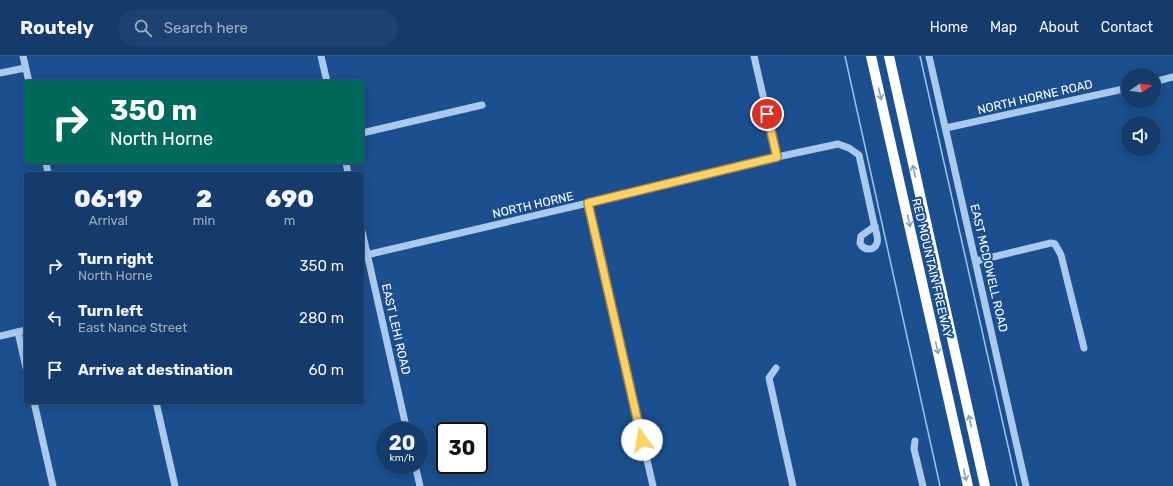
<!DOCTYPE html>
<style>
body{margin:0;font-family:Rubik,sans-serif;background:#1d4271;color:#f1f3f6;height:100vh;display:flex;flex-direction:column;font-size:15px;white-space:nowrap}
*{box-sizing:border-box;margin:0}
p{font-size:13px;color:#9dadc1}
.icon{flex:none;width:22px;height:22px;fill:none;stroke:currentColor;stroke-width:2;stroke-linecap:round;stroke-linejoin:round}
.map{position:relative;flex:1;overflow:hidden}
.drawer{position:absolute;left:24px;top:116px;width:340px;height:232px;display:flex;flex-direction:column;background:#143b6b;border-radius:4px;box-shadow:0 2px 10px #0003,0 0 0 1px #33557e}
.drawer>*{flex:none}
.hud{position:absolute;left:24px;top:24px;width:340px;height:84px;border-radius:4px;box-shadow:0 2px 10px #0003,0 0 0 1px #33557e;background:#00695c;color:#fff;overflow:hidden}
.needle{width:26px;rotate:77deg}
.fabs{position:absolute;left:1121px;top:12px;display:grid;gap:8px}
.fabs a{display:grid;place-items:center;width:40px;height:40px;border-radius:50%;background:#143b6b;box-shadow:0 2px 10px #0003,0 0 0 1px #33557e;font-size:20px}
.speed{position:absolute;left:376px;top:366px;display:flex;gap:8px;font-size:20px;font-weight:700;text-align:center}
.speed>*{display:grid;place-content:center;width:52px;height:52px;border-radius:50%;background:#143b6b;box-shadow:0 2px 10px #0003,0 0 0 1px #33557e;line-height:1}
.speed small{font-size:10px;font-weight:400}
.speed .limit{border:2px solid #111;border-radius:6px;background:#fff;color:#111}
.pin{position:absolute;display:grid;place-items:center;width:34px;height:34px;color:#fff;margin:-17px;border:2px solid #fff;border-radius:50%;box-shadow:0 1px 4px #0007}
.me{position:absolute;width:44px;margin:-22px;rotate:347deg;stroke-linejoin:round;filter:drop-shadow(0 0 3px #0008)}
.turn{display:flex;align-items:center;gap:14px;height:84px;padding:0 20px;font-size:18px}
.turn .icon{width:52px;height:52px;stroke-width:2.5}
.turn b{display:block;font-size:28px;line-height:34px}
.eta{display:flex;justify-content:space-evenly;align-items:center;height:68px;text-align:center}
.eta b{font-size:24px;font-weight:800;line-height:28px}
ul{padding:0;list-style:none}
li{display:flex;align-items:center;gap:12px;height:52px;padding:0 20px}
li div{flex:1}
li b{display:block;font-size:15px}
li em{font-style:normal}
header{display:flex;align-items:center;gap:24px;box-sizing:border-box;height:56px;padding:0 20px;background:#143b6b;border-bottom:1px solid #33557e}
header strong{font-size:19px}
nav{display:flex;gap:22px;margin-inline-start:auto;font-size:14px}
.search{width:280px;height:36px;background:#1d4271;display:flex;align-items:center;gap:10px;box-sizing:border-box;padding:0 14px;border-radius:22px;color:#9dadc1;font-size:15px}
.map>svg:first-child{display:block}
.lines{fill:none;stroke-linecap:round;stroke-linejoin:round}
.stream{stroke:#9cc4f0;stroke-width:1.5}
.minor{stroke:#a9c9ee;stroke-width:7}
.highway{stroke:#fff;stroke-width:10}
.oneway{stroke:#829ec1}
.route-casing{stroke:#a68842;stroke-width:10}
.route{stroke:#ffd166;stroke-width:7}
.labels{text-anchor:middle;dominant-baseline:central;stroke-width:4;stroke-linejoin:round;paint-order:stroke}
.street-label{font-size:12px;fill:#fff;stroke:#1b4f8f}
</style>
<header>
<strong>Routely</strong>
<div class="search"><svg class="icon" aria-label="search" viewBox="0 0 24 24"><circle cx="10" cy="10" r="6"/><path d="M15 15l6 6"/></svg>Search here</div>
<nav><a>Home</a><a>Map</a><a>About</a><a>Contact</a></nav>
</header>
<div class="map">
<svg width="1173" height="430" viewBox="0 0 1173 430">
<rect width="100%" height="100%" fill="#1b4f8f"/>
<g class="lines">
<g class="stream">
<path d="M845 0 940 430"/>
<path d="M920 0 1017 430"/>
</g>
<g class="minor">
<path d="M23 0 29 26"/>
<path d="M321 0 327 26"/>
<path d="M754 0 777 101"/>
<path d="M929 0 1026 430"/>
<path d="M0 17 25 12"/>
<path d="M1154 26 1173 21"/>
<path d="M946 72 1128 32"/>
<path d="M362 77 482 49"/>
<path d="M46 106 48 118"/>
<path d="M346 106 348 118"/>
<path d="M588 147 653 430"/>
<path d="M362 175 407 375"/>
<path d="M362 200 588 147 777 101 838 88 849 92 859 99 874 168C875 173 879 181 877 187 874 196 863 194 860 187L861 180 875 170"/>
<path d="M976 205 1051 187 1055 188 1061 199 1084 292"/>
<path d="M18 276 26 312"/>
<path d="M0 280 26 274"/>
<path d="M776 312 769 322 793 430"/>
<path d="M34 346 53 430"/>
<path d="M156 346 175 430"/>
<path d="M915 385 914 393 923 430"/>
<path d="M415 409 420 430"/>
</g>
<g class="highway">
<path d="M871 0 968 430"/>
<path d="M889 0 985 430"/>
</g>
</g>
<defs><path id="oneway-shaft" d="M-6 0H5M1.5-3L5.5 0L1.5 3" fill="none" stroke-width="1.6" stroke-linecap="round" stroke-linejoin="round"/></defs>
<g class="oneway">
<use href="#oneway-shaft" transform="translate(880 38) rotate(77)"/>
<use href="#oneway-shaft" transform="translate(914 115) rotate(-103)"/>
<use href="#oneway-shaft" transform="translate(909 165) rotate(77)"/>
<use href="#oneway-shaft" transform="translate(937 292) rotate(77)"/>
<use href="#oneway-shaft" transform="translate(970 365) rotate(-102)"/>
<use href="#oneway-shaft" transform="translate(965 419) rotate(77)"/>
</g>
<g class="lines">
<g class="route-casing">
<path id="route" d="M642 384 588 147 777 101 767 58"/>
</g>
<use href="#route" class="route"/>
</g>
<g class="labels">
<g class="street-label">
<text transform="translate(1035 41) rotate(-13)">NORTH HORNE ROAD</text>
<text transform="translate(533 149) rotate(-13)">NORTH HORNE</text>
<text transform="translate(932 212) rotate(77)">RED MOUNTAIN FREEWAY</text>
<text transform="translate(989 212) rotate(77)">EAST MCDOWELL ROAD</text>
<text transform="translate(396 273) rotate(77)">EAST LEHI ROAD</text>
</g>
</g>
</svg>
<div class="fabs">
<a><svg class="needle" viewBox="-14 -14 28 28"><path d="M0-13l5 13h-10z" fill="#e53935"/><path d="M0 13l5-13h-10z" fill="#9dadc1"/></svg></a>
<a><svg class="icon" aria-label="sound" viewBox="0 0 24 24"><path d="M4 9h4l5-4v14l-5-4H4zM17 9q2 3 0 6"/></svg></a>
</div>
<div class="speed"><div>20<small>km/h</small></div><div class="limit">30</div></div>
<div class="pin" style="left:767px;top:58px;background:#d93025"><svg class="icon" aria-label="arrive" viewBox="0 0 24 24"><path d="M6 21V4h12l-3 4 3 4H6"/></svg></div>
<svg class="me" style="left:642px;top:384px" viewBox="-20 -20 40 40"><circle r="19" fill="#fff"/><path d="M0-13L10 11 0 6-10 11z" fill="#ffd166"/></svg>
<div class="hud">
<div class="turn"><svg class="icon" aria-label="right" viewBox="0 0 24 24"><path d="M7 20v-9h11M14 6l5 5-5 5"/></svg><div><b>350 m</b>North Horne</div></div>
</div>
<section class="drawer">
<div class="eta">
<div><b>06:19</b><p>Arrival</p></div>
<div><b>2</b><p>min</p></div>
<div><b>690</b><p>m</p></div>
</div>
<ul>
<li><svg class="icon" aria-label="right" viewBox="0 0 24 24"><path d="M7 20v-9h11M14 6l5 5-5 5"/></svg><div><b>Turn right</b><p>North Horne</p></div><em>350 m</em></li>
<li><svg class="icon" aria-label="left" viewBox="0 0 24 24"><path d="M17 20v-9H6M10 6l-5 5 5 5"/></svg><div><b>Turn left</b><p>East Nance Street</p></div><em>280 m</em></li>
<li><svg class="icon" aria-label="arrive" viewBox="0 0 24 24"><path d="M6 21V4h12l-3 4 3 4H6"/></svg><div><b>Arrive at destination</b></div><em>60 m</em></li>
</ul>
</section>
</div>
